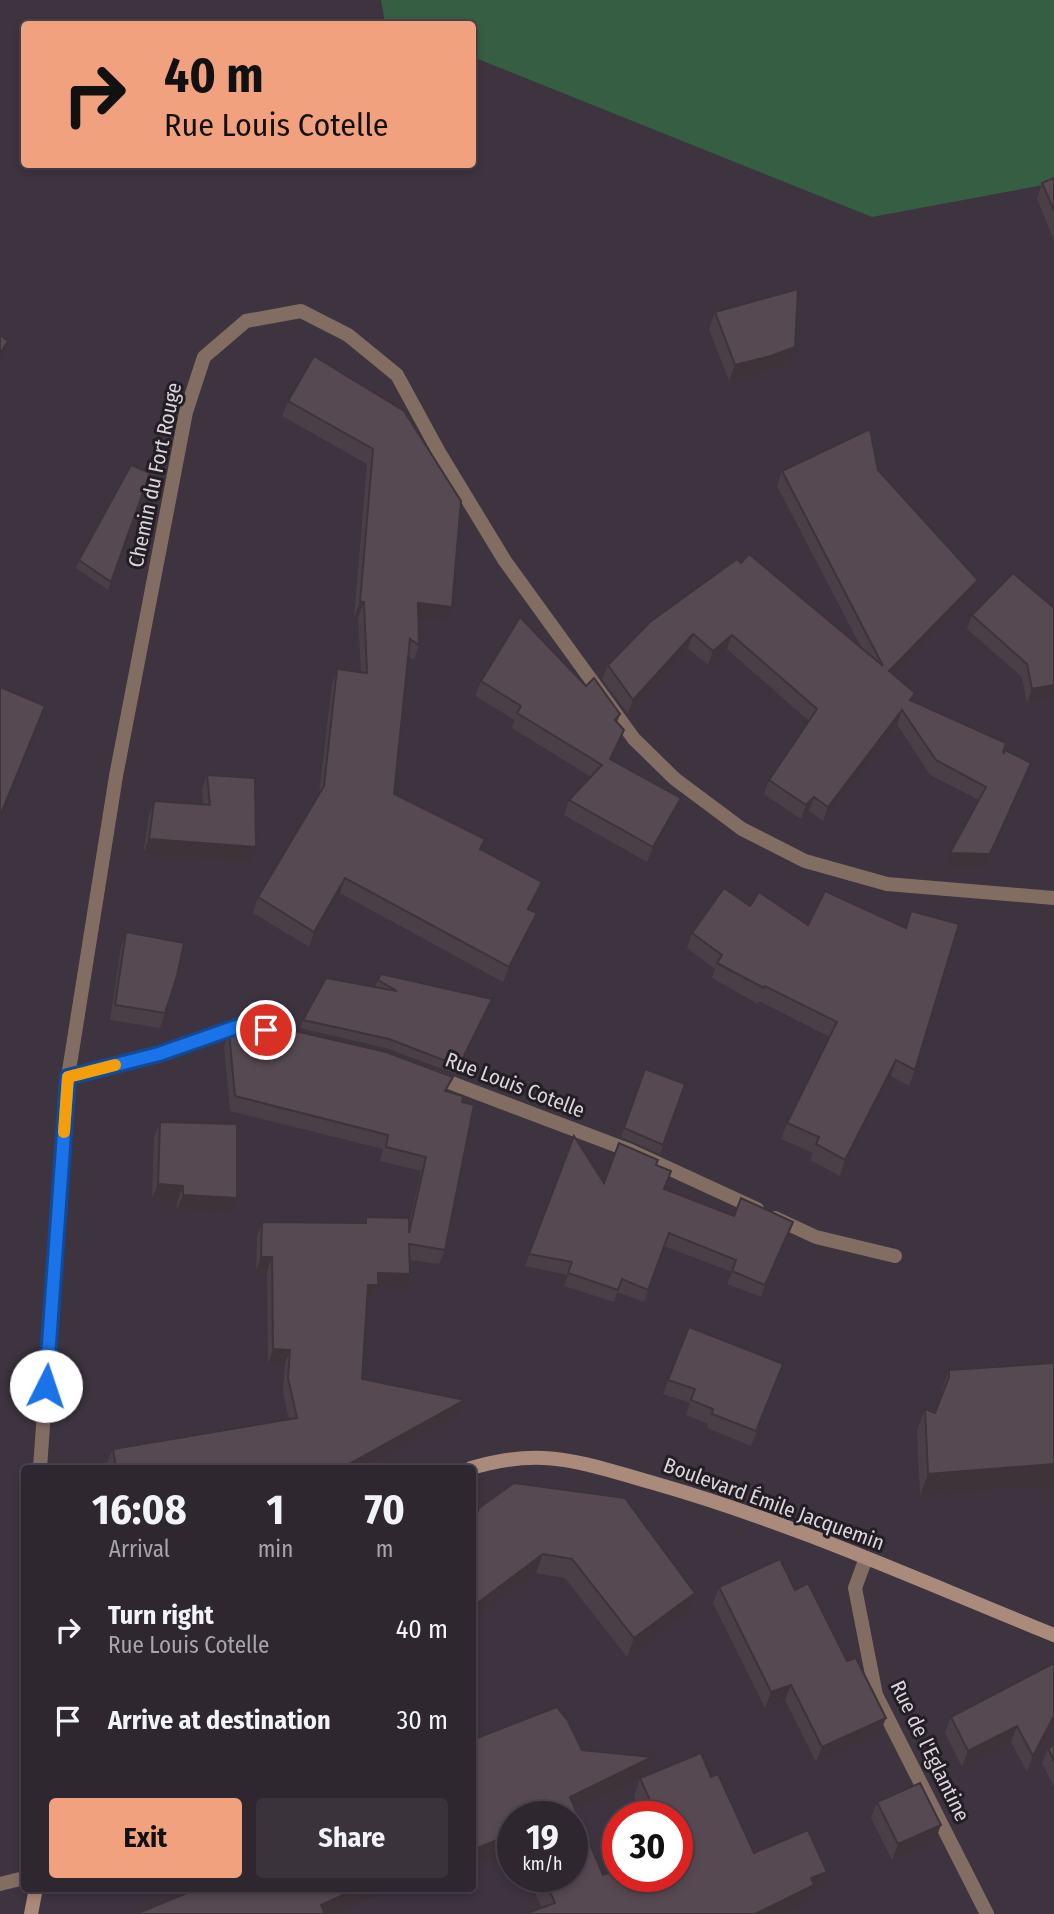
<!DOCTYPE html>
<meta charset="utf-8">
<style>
body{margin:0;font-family:"Fira Sans Condensed",sans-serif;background:#3a333b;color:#f1f3f6;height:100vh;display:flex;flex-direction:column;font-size:26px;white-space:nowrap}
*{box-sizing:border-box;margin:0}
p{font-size:23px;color:#a7a5aa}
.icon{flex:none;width:38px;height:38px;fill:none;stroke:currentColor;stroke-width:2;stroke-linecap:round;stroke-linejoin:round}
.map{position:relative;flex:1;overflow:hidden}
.side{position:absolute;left:21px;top:1465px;width:455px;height:427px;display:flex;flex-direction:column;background:#2e272f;border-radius:7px;box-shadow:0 4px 10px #0003,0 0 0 2px #49444b}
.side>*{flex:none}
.guide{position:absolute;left:21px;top:21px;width:455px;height:147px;border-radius:7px;box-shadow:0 4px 10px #0003,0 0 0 2px #49444b;background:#f2a17e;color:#111;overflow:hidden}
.speed{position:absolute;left:497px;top:1801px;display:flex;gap:14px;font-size:35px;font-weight:700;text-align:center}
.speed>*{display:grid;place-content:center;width:91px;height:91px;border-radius:50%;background:#2e272f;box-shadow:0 4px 10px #0003,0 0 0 2px #49444b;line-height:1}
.speed small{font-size:18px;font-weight:400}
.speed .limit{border:10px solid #d22;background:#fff;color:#111}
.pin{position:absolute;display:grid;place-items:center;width:60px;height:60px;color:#fff;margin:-30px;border:4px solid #fff;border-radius:50%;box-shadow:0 2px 7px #0007}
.me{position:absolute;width:77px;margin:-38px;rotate:4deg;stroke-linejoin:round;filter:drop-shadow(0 0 5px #0008)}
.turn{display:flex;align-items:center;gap:24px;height:147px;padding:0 28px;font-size:32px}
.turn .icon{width:91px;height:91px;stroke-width:2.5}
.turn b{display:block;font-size:49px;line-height:60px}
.eta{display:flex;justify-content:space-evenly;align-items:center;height:119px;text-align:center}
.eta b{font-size:42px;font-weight:700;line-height:49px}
.action{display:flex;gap:14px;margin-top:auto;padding:14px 28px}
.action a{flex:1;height:80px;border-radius:7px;background:#f2a17e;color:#111;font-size:28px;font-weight:700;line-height:80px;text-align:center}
.action a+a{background:#3a333b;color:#f1f3f6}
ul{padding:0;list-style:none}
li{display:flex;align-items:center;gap:21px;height:91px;padding:0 28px}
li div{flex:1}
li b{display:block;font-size:26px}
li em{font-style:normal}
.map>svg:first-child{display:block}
.green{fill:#355e42}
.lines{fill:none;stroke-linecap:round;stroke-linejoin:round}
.minor{stroke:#826d63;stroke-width:14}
.secondary{stroke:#aa8a7a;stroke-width:14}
.wall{fill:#4b3f47;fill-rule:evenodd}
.shaded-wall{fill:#3d3339}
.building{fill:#574952;stroke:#3d3339;stroke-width:2}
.route-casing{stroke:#114b97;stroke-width:18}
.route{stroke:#1a73e8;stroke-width:12}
.slow{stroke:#f59e0b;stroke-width:12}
.labels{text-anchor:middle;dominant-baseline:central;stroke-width:6;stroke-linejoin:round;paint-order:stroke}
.street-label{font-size:21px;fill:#dad5dc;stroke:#221e23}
</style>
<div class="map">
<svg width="1054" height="1914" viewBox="0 0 1054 1914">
<rect width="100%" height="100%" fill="#3d343f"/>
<path class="green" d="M381 0H1054V183L872 217 473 57 472 24H390L385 23Z"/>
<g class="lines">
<g class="minor">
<path d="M433 1076 631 1151 757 1209"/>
<path d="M68 1077 159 1054 242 1025 289 1035"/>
<path d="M775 1218 816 1237 895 1256"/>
<path d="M40 1468 68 1077 116 776 186 412 204 357 246 321 301 311 348 335 397 375 440 454 505 561 634 739 675 779 742 829 805 861 887 884 1054 898"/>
<path d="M866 1558 855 1588 876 1695 987 1914"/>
<path d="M0 1884 24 1878"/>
</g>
<g class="secondary">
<path d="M471 1468C496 1461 517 1457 544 1458 583 1460 620 1474 657 1484 793 1523 923 1582 1054 1635"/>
<path d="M31 1914 36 1888"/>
</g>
</g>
<g class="wall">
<path d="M1054 178V240L1037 199 1042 183Z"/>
<path d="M715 312 795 347 789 363 765 372 729 381 709 329Z"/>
<path d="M288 401 404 411 447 622 418 619 419 645 414 660 408 656 394 794 485 839 481 850 542 882 536 898 530 910 537 913 531 928 503 982 340 893 309 947 253 913 258 897 319 794 332 685 337 669 361 672 358 618 354 617 367 464 282 416Z"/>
<path d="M878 470 978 580 972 595 894 675 912 701 1003 752 1026 778 985 868 945 867 950 853 979 800 930 775 897 724 823 821 809 811 801 819 764 794 769 780 809 721 727 649 708 665 688 648 628 714 602 679 608 665 741 563 861 647 777 486 782 471Z"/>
<path d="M150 473 108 590 76 568 79 560Z"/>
<path d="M1054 608V698L1027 703 1022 677 967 629 972 615Z"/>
<path d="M481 681 586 686 620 714 617 723 619 745 611 760 681 798 676 813 647 862 564 815 569 800 591 777 512 728 515 720 475 696Z"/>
<path d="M207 775 250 863 143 854 149 816 154 801 203 804 202 790Z"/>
<path d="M750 906 808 925 905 928 911 911 915 1070 909 1086 891 1076 840 1176 810 1160 813 1153 781 1139 787 1123 830 1037 759 1001 758 1004 712 978 715 969 687 948 692 933Z"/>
<path d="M126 932 177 976 160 1028 110 1020 121 947Z"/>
<path d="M378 980 489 1008 456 1074 386 1048 300 1028 303 1020 375 987Z"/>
<path d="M229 1032 447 1092 445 1250 439 1264 410 1260 405 1288 378 1287 373 1300H367L362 1379 465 1400 459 1414 362 1468H108L107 1463 113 1449 289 1419 283 1392 285 1364H268L267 1272 256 1271 257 1236 262 1222 364 1223 366 1217 409 1225 421 1171 380 1161 383 1149 230 1111 224 1047Z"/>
<path d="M645 1069 685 1084 660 1154 621 1137Z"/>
<path d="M160 1122 231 1213 177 1210V1202L152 1199 154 1137Z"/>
<path d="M574 1136 604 1183 656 1165 664 1189 734 1216 788 1235 761 1297 727 1284 732 1272 664 1246 644 1302 617 1292 614 1302 564 1286 568 1275 525 1266Z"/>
<path d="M1054 1363V1486L920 1496 917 1431 925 1409 935 1413 941 1398V1393L949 1370Z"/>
<path d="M783 1364 751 1446 707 1428 708 1424 686 1415 690 1403 663 1394 668 1380Z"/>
<path d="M479 1508 688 1612 627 1657 565 1578 536 1573 472 1620V1526Z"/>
<path d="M719 1587 795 1590 880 1733 816 1762 785 1700 765 1708 713 1603Z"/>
<path d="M1054 1663V1721L1027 1772 1011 1742 962 1767 945 1733 951 1717Z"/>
<path d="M557 1707 568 1721 582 1750 652 1757 645 1776 701 1753 711 1777 718 1774 754 1853 808 1830 827 1872 821 1891 810 1895 807 1904 786 1914H525L542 1908 527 1876H572V1816H513V1850L472 1866V1740ZM640 1778 634 1797 642 1816H677V1876H618V1869L603 1875 576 1810Z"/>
<path d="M1054 1745V1787L1042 1763 1048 1748Z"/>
<path d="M877 1802 935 1841 892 1860 871 1818Z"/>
</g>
<g class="shaded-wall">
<path d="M8 341 3 356 0 360V354Z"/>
<path d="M795 347 789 363 765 372 729 381 735 365Z"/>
<path d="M978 580 972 595 884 685 889 671Z"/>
<path d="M360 602H364L358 618 354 617Z"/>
<path d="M418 603 452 607 447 622 412 618Z"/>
<path d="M693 634 688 648 628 714 633 700Z"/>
<path d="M732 635 727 649 708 665 713 651Z"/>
<path d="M1054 685V698L1027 703 1032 689Z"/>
<path d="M45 706 35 734 0 820V816Z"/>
<path d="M902 710 897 724 823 821 828 807Z"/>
<path d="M624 730 619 745 604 774 610 759Z"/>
<path d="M1031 763 1026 778 985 868 945 867 950 853Z"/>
<path d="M814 797 809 811 801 819 806 805Z"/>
<path d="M681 798 676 813 647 862 653 847Z"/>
<path d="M149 839 256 847 250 863 143 854Z"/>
<path d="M345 878 340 893 309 947 314 932Z"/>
<path d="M542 882 536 898 522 924 528 909Z"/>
<path d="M537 913 531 928 503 982 509 967Z"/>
<path d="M492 999 489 1008 456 1074 459 1066Z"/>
<path d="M896 1060 891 1076 840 1176 845 1160Z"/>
<path d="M158 1184 183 1186 177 1202 152 1199Z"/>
<path d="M183 1195 237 1198 231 1213 177 1210Z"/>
<path d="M793 1222 788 1235 761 1297 765 1285Z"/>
<path d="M261 1257H272L267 1272 256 1271Z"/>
<path d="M378 1273 410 1274 405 1288 378 1287 373 1300H363L368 1285Z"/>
<path d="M273 1349 290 1350 285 1364H268Z"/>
<path d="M465 1400 459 1414 362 1468H342Z"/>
<path d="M1054 1464V1486L920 1496 928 1474Z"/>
<path d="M543 1554 536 1573 472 1620V1607Z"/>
<path d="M695 1593 688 1612 627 1657 634 1638Z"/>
<path d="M791 1685 785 1700 765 1708 771 1692Z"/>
<path d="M1054 1716V1721L1027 1772 1033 1756Z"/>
<path d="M886 1718 880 1733 816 1762 822 1747Z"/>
<path d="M1017 1726 1011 1742 962 1767 968 1751Z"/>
<path d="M652 1757 645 1776 563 1816 570 1797Z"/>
<path d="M941 1825 935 1841 892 1860 898 1844Z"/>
<path d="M513 1834V1850L472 1866V1850Z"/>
<path d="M827 1872 821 1891 810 1895 807 1904 786 1914H755L811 1878Z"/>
<path d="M358 1888H394L336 1914H318L321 1905Z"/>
</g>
<g class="building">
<path d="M1054 178V210L1042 183Z"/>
<path d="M798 289 795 347 771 356 735 365 715 312Z"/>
<path d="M0 335 8 341 0 354Z"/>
<path d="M314 356 404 411 461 501 452 607 418 603 419 645 410 639 394 794 485 839 480 849 542 882 528 909 537 913 509 967 345 878 314 932 258 897 324 786 337 669 367 673 364 602H360L373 449 288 401Z"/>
<path d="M870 429 878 470 978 580 889 671 915 693 910 700 1006 743 1003 752 1004 753 1005 750 1031 763 990 854 950 853 986 787 936 760 902 710 828 807 814 797 806 805 769 780 817 709 732 635 713 651 693 634 633 700 608 665 650 622 737 559 741 563 749 554 883 666 782 471Z"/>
<path d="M131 465 150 473 111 582 79 560Z"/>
<path d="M1013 573 1054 608V685L1032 689 1027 664 972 615Z"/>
<path d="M520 617 586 686 594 678 620 714 615 720 624 730 610 759 681 798 653 847 569 800 602 765 517 713 521 706 481 681Z"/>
<path d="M0 687 45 706 0 816Z"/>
<path d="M207 775 255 778 256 847 149 839 154 801 210 805Z"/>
<path d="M724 888 750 906 759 892 808 925 825 891 906 928 911 911 959 924 915 1070 896 1060 845 1160 816 1144 819 1137 787 1123 837 1022 765 986 764 988 717 963 722 955 692 933Z"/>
<path d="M126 932 184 943 177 976 165 1013 115 1005Z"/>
<path d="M381 974 492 999 459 1066 389 1039 303 1020 326 978 397 991 378 980Z"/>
<path d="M284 1031 294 1034 295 1031 386 1052 453 1077 445 1091 463 1096 462 1102 474 1105 445 1250 409 1244 410 1274 378 1273V1285H368L362 1379 465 1400 342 1468H116L113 1449 297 1418 288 1378 290 1350 273 1349 272 1257H261L262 1222 366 1223V1217L409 1218V1233L426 1157 386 1147 388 1135 235 1096 229 1032Z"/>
<path d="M645 1069 685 1084 663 1145 624 1128Z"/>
<path d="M160 1122 237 1124V1198L183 1195V1186L158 1184Z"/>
<path d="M574 1136 604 1183 619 1143 658 1160 656 1165 671 1171 664 1189 734 1216 741 1198 793 1222 765 1285 732 1271 736 1260 669 1233 648 1290 622 1279 618 1290 568 1273 572 1262 529 1254Z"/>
<path d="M689 1327 783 1364 756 1431 712 1414 713 1409 691 1400 695 1389 668 1380Z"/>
<path d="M1054 1363V1464L928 1474 925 1409 935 1413 949 1377V1370Z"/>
<path d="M514 1483 625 1498 695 1593 634 1638 572 1559 543 1554 472 1607V1526L479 1508Z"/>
<path d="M780 1559 795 1590 808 1583 847 1661 856 1658 886 1718 822 1747 791 1685 771 1692 719 1587Z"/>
<path d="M1054 1663V1716L1033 1756 1017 1726 968 1751 951 1717Z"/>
<path d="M557 1707 568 1721 582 1750 652 1757 570 1797 603 1875 618 1869V1876H677V1816H657L640 1778 701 1753 711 1777 718 1774 754 1853 808 1830 827 1872 811 1878 814 1885 755 1914H525L555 1903 543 1876H572V1816H513V1834L472 1850V1740Z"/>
<path d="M1054 1745V1761L1048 1748Z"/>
<path d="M920 1783 941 1825 898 1844 877 1802Z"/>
<path d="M199 1888H358L321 1905 325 1914H136Z"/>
</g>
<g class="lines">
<g class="route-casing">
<path id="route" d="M46 1386 68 1077 159 1054 242 1025 266 1030"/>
</g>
<use href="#route" class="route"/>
<path class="slow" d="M64 1132 68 1077 115 1065"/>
</g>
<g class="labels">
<g class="street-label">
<text transform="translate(155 475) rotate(-78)">Chemin du Fort Rouge</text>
<text transform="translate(515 1085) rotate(21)">Rue Louis Cotelle</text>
<text transform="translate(774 1504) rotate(20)">Boulevard Émile Jacquemin</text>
<text transform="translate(930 1751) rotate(64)">Rue de l'Eglantine</text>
</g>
</g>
</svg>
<div class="speed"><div>19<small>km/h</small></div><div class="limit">30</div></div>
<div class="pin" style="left:266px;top:1030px;background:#d93025"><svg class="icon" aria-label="arrive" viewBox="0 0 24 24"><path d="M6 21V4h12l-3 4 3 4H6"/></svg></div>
<svg class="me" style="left:46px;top:1386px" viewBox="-20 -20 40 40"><circle r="19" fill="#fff"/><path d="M0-13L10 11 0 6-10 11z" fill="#1a73e8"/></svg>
<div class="guide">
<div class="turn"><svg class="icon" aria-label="right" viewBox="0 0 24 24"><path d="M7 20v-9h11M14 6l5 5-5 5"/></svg><div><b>40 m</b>Rue Louis Cotelle</div></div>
</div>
<section class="side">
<div class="eta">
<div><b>16:08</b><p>Arrival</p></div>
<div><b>1</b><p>min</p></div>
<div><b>70</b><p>m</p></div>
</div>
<ul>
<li><svg class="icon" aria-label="right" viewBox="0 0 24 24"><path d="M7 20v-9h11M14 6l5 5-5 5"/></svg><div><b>Turn right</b><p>Rue Louis Cotelle</p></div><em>40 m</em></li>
<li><svg class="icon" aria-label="arrive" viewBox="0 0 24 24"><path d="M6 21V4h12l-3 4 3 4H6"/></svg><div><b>Arrive at destination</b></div><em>30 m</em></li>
</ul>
<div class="action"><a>Exit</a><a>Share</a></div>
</section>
</div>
